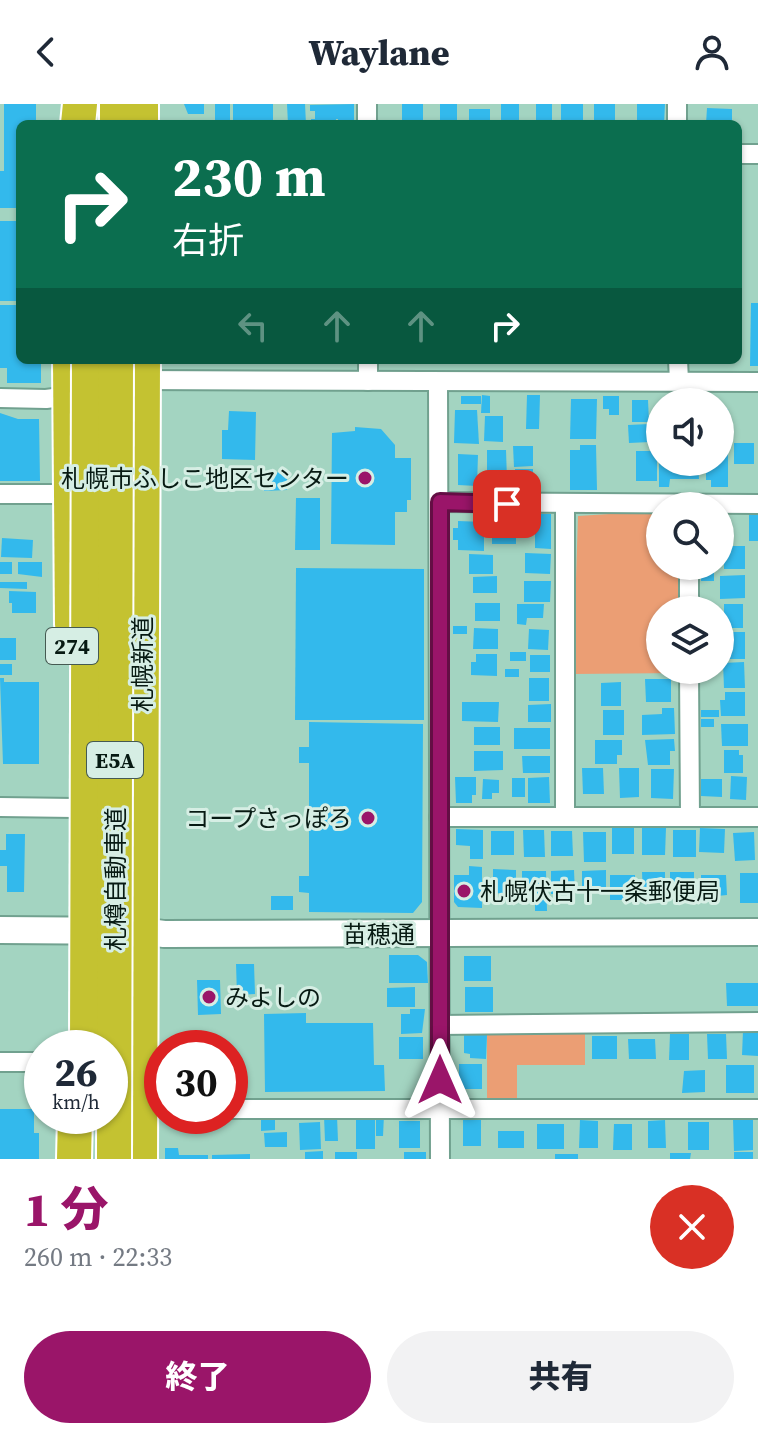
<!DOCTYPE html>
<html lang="ja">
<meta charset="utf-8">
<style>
body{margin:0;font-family:"Source Serif 4","Noto Sans JP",serif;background:#f2f2f3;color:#1f2937;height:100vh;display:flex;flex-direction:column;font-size:30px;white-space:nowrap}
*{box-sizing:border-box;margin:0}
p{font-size:26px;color:#747a83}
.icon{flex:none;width:44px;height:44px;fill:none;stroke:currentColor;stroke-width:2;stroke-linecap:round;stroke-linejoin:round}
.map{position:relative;height:1055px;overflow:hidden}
.sheet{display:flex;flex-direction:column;background:#fff;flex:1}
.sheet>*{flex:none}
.banner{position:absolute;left:16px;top:16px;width:726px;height:244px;border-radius:12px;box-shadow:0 2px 6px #0004;background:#0b6e4f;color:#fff;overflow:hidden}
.fabs{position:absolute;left:646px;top:284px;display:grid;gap:16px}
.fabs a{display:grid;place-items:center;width:88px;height:88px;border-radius:50%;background:#fff;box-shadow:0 2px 6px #0004;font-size:40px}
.speed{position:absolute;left:24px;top:926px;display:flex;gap:16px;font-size:40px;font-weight:700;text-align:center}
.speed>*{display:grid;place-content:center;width:104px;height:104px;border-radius:50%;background:#fff;box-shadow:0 2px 6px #0004;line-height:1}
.speed small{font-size:20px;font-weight:400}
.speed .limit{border:12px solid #d22;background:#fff;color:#111}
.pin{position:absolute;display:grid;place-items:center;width:68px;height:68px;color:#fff;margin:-34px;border-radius:16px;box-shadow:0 4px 12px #0006}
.me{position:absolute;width:88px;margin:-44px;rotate:0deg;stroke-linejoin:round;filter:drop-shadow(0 0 6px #0008)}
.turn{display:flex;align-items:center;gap:28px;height:168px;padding:0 24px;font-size:36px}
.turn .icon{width:104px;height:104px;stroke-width:2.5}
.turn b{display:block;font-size:56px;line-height:68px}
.lanes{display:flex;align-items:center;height:76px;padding:0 24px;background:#0003;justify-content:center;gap:40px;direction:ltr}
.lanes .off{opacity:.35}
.round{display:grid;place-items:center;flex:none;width:84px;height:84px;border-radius:42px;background:#f2f2f3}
.summary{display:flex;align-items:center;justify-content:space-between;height:136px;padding:0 24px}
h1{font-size:48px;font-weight:800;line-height:60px;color:#9a1569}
.action{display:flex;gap:16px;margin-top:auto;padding:16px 24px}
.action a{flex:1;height:92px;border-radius:48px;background:#9a1569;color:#fff;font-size:32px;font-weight:800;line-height:92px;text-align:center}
.action a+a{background:#f2f2f3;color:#1f2937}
header{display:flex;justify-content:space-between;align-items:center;height:104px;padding:0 24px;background:#fff;font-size:36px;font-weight:800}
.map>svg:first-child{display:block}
.green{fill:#eb9e74}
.building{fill:#33b9ec}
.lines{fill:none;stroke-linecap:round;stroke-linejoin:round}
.street-casing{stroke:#71a18f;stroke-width:22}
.secondary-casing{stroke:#71a18f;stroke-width:30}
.highway-casing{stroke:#fff;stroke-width:38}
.street{stroke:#fff;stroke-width:18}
.secondary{stroke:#fff;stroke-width:26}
.highway{stroke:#c4c231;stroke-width:34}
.highway-bridge-casing{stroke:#fff;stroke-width:38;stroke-linecap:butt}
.highway-bridge{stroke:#c4c231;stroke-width:34}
.route-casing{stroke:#640e44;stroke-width:20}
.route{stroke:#9a1569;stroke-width:14}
.poi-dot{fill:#9a1569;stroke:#d6eee4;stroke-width:3}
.labels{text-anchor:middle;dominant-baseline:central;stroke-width:6;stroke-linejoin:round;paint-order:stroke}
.shield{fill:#d6eee4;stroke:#455a52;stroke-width:2}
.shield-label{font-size:22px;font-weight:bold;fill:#071a13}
.poi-label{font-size:24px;fill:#071a13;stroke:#d6eee4;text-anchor:end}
.street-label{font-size:24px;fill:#071a13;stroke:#d6eee4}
</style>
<header><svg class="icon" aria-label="back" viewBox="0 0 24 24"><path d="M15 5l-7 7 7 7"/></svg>Waylane<svg class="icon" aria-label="person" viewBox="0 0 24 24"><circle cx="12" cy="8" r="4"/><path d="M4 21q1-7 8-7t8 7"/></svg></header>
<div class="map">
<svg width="758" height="1055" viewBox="0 0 758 1055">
<rect width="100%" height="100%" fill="#a3d4c1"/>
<g class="green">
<path d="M657 407 660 409V462H680V506H660V566H681V569L573 570 578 412Z"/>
<path d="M487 929H585V961H517V996H487Z"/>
</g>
<g class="building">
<path d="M4 0H36V20H20V104H0V67H4Z"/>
<path d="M184 0H204V10H188Z"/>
<rect x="215" y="0" width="15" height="20"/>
<rect x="233" y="0" width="40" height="20"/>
<path d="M287 0H305L306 20H288Z"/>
<path d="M354 0V19H338V15H336V20H311V15H315V7H310V1Z"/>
<rect x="402" y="0" width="21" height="20"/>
<rect x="440" y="0" width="17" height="20"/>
<rect x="501" y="0" width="18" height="20"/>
<rect x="536" y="0" width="16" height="20"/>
<rect x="561" y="0" width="22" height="20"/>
<path d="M594 0H615V16H608V20H594Z"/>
<path d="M637 0H665L664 20H637Z"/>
<path d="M707 4 732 5V20H706Z"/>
<rect x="469" y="5" width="21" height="15"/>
<rect x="0" y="117" width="20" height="80"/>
<path d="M751 199H758V262H750Z"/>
<path d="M0 201H20V256H41V279H7V264H0Z"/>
<path d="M482 291 490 292V309H481Z"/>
<path d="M527 291H540L539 325H526Z"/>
<rect x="461" y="292" width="20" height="8"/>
<path d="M603 292H619V311H609V305H603Z"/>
<path d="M571 295H597L596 335H570Z"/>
<path d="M632 296H648L649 318H632Z"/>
<path d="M720 305H728L729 328H720Z"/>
<path d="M455 306H477L479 340 454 339Z"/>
<path d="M229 307 256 308 255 356 222 355V326H228Z"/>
<path d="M0 309 18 315H39L40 377H0Z"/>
<path d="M485 312H503V338L484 337Z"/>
<path d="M649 320 650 338 629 339 628 321Z"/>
<path d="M355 323 381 325 395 341V354H411V396H407V408H395V441L331 440 332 329 355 327Z"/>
<rect x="734" y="339" width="20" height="21"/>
<path d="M580 341H596L597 386H570V346H580Z"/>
<path d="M513 342H533V362L514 363Z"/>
<path d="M487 346H506L507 376H509V370H515V365H533V387L515 388V381L508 382V389H500L501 375H487Z"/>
<rect x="636" y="347" width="21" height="30"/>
<path d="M720 347H728V383H711V376H706V358H720Z"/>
<path d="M458 350 478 351 477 382 458 381Z"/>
<path d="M659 358H698L699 375H670L669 383H659Z"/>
<path d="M287 368V386L264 387 263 369Z"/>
<path d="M296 394H320V446H295Z"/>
<path d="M535 410H551V445L535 444Z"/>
<rect x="749" y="410" width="9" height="27"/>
<rect x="492" y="412" width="24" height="28"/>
<path d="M458 417 484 418V447L458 446V436H453V424H458Z"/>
<path d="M730 417V437H720V418Z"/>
<path d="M2 434 33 436 32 454 1 453Z"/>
<rect x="724" y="442" width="21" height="23"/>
<path d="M525 449 551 450 550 470 525 469Z"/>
<path d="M469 450 493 451V470H469Z"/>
<rect x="0" y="458" width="12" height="12"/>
<path d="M18 458H42V473L18 470Z"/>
<path d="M296 464 424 465V616H295Z"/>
<rect x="701" y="468" width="13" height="9"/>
<path d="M745 471V494L720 495V472Z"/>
<path d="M497 472V489H473V473Z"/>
<path d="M524 477H551L550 498H524Z"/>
<path d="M0 478H27V485L0 484Z"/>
<path d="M9 487 36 488V509H12V499H9Z"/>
<rect x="475" y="499" width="25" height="18"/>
<path d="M517 500H544L543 514H527L526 521 517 520Z"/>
<rect x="724" y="500" width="19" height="24"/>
<rect x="453" y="522" width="14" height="8"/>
<path d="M474 524 498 525V545H473Z"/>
<path d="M529 525 549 526 548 546 528 545Z"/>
<rect x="724" y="528" width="21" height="27"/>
<rect x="0" y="534" width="16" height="22"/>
<rect x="510" y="548" width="16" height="9"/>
<path d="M476 550H497V572L471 571V558H476Z"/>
<rect x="530" y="551" width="20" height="17"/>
<path d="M744 558 745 584H724L723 559Z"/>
<rect x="0" y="560" width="12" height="11"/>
<rect x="505" y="565" width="14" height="8"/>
<path d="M0 574H4V578H39V660H3Z"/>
<rect x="529" y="574" width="20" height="23"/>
<path d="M645 575H671V598H646Z"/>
<path d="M621 578V602H601V579Z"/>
<path d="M725 588H745V612H721L720 596H725Z"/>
<path d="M462 598H499L498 618 462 617Z"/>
<path d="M551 600V618H528V601Z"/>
<path d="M662 604H674L675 630 642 631V611L662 610Z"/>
<rect x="603" y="606" width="21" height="25"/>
<rect x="701" y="606" width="18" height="7"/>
<rect x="701" y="615" width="13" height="8"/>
<path d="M309 618 423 620 422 798 413 809 309 808V789L299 788V772H309V659H299V643H309Z"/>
<path d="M721 620H748V642H722Z"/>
<rect x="474" y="623" width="26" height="18"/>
<rect x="514" y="624" width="36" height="21"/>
<path d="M674 635 675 647H670V661H648L645 636Z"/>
<path d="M595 636H622V651H617V660H595Z"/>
<path d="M724 646H739V651H743V669H724Z"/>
<path d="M474 647H503V666L474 667Z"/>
<path d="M522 652H550V669H523Z"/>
<path d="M582 664H603L604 690H583Z"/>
<path d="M619 664H639V693L620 694Z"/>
<path d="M651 665H674L673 695 651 694Z"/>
<path d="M731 672 747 673 746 696 730 695Z"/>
<path d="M455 673H476V691H472V699H456Z"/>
<path d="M549 673 550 699H528V674Z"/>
<rect x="512" y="674" width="13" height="19"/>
<path d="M483 675 499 676V689H492V695H482Z"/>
<path d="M701 675H722V693L701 692Z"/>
<path d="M634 723V750H612V724Z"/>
<path d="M642 723 666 724 665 751H642Z"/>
<path d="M700 724 725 725 724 749 699 748Z"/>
<path d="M456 725 483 726V755H470V742L456 741Z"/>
<path d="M523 726H544L545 753H524Z"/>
<rect x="673" y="726" width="23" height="27"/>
<rect x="491" y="727" width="23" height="24"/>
<path d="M551 727H572L573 752H551Z"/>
<path d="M583 728H606V758H584Z"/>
<path d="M754 728 755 756 735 757 733 729Z"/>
<path d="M6 730H25L24 788H7V762H0V746H6Z"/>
<path d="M469 762 482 763V804L458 803 454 798V771H469Z"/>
<path d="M493 765 516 766V790L493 789Z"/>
<path d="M574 766 575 790H551V767Z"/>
<path d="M606 766V789H582V767Z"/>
<path d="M522 767H546L547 807H535V798H522Z"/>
<path d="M642 768H665V791H643Z"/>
<path d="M670 768H694V796H675V793H670Z"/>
<rect x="740" y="769" width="18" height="30"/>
<path d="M610 771H635V793H625V796H610Z"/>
<path d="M701 771H726L727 791 717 792V795H701Z"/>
<rect x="271" y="792" width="22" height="14"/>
<path d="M389 851H418L427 858 428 879H389Z"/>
<rect x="464" y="852" width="27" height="25"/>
<path d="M236 860H254L255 890 237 891Z"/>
<path d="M197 876H220L221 910 198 911Z"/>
<path d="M726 879H758V902H727Z"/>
<path d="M415 883V903H387V884Z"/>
<rect x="465" y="883" width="28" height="25"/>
<path d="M410 905H425L422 929 401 930V910H410Z"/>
<path d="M306 909V919H373L374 961H384L385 987 265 988 264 910Z"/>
<path d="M743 927 758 928V952L742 951Z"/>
<path d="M464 930 487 931 486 955 470 954V950L464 949Z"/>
<path d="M670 930H689V956H669Z"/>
<path d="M707 930H726L727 955H708Z"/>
<rect x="592" y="932" width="25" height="23"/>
<rect x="399" y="933" width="24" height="22"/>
<path d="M628 935H655L656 955H629Z"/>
<rect x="459" y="960" width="23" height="25"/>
<rect x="726" y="961" width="28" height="28"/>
<path d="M705 966V988L682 989 684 967Z"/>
<path d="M0 1005H34V1029H39V1055H0Z"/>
<path d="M376 1011H384L383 1032H376Z"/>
<path d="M324 1012H337L338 1037H325Z"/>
<path d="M275 1013V1026L261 1027V1014Z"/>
<rect x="356" y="1015" width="19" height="30"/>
<rect x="463" y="1015" width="18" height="27"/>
<path d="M580 1016 598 1017V1044H579Z"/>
<path d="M665 1016 666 1044H648V1017Z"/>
<path d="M733 1016H753V1046L734 1047Z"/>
<rect x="399" y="1017" width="21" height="27"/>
<path d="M320 1018 321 1045 300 1046 299 1019Z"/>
<rect x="688" y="1018" width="21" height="28"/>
<rect x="537" y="1020" width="27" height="25"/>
<path d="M614 1020H632V1046H613Z"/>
<rect x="498" y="1027" width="26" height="17"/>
<path d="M287 1028V1043H265L264 1029Z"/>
<path d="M165 1044H178L179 1051H208V1055H165Z"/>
<path d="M323 1047V1055H305V1048Z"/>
<rect x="335" y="1048" width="22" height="7"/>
<rect x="404" y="1048" width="22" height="7"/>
<rect x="734" y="1048" width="19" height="7"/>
<path d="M670 1049H691L690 1055H670Z"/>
<path d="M250 1050V1055H212V1051Z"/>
<rect x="555" y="1050" width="23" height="5"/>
</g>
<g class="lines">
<g class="street-casing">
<g id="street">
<path d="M367 20V0"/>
<path d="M677 20V0"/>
<path d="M738 50H758"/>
<path d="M368 256V277"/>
<path d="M678 256 679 277"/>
<path d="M137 276 758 278"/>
<path d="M438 278 440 1055"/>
<path d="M0 294 46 295 77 291"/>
<path d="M0 390H70"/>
<path d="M440 398 758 400"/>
<path d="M565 401V713"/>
<path d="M689 462V506"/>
<path d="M689 566 690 713"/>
<path d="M0 703 74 704"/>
<path d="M439 713H758"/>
<path d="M440 921 758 918"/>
<path d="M0 958H42"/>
<path d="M230 1005H758"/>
</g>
</g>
<g class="secondary-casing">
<path id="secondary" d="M0 826 141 827 164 830 758 828"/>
</g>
<g class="highway-casing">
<g id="highway">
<path d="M117 0V20"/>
<path d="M141 0V20"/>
<path d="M78 20 80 0"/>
<path d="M70 256 72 520"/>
<path d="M74 1055 75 1012"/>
<path d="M140 1055 143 256"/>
</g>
</g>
<use href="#street" class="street"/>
<use href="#secondary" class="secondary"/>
<use href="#highway" class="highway"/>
<g class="highway-bridge-casing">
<g id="highway-bridge">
<path d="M87 944 89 256"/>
<path d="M114 1055 116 256"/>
</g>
</g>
<use href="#highway-bridge" class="highway-bridge"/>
</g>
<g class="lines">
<g class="route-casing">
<path id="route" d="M440 976V398L507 400"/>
</g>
<use href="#route" class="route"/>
</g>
<g class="poi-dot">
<circle cx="365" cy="374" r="8"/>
<circle cx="368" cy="714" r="8"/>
<circle cx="464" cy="787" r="8"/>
<circle cx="209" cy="893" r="8"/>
</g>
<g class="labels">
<g class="shield">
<rect x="46" y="524" width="52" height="36" rx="6"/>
<rect x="87" y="638" width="56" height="36" rx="6"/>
</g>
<g class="shield-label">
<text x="72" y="542">274</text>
<text x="115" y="656">E5A</text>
</g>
<g class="poi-label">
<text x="349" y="374">札幌市ふしこ地区センター</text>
<text x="352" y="714">コープさっぽろ</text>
<text x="480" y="787" text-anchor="start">札幌伏古十一条郵便局</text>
<text x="225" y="893" text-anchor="start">みよしの</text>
</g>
<g class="street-label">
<text transform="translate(142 560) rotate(-90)">札幌新道</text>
<text transform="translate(115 775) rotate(-90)">札樽自動車道</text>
<text x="379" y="830">苗穂通</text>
</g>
</g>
</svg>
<div class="fabs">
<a><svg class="icon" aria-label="sound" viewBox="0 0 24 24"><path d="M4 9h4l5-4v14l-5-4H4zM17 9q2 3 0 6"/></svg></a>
<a><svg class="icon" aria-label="search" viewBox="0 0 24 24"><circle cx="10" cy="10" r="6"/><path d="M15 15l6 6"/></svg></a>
<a><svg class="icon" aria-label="layers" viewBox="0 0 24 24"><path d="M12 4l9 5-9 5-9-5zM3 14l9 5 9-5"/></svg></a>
</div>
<div class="speed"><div>26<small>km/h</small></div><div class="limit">30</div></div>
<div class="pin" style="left:507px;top:400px;background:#d93025"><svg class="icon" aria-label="arrive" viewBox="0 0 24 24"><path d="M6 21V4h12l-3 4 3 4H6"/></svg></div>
<svg class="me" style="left:440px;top:976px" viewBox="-20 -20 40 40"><path d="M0-17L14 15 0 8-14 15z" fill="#9a1569" stroke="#fff" stroke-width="4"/></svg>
<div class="banner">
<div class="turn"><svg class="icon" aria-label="right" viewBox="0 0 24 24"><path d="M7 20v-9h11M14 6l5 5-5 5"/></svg><div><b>230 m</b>右折</div></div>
<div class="lanes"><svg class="icon off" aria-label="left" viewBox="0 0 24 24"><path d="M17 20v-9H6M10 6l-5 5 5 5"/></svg><svg class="icon off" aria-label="ahead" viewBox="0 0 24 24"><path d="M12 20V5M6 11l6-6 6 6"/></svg><svg class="icon off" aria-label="ahead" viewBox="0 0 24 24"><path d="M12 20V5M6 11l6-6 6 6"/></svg><svg class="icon" aria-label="right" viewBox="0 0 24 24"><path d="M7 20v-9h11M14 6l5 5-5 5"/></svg></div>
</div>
</div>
<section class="sheet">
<div class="summary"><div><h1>1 分</h1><p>260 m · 22:33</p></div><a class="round" style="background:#d93025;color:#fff"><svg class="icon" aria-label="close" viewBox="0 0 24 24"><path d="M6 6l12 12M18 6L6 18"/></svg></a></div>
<div class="action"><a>終了</a><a>共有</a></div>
</section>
